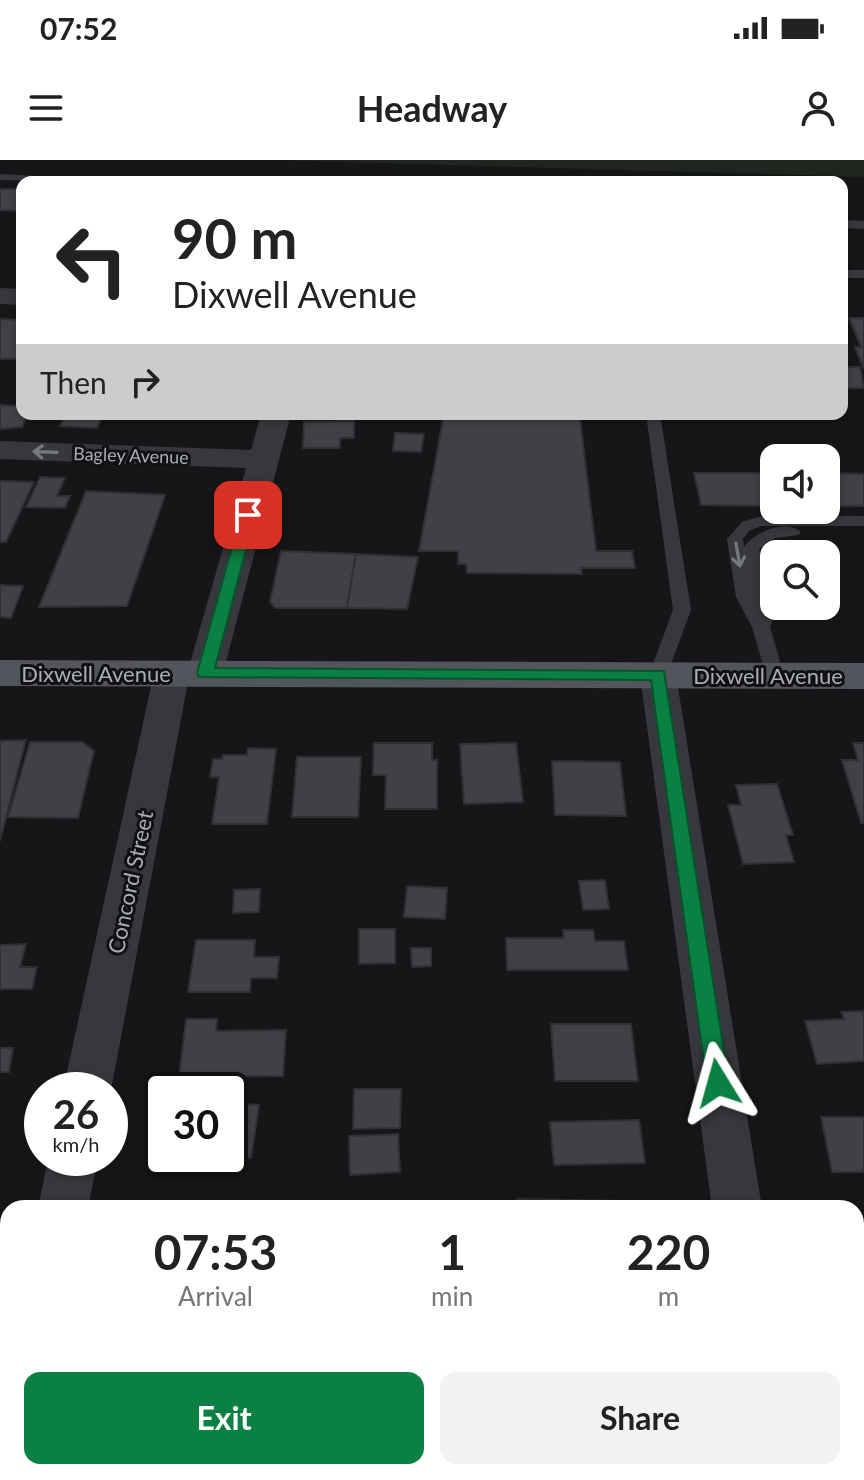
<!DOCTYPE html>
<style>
body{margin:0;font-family:Lato,sans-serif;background:#f2f2f2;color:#222;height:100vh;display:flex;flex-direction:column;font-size:30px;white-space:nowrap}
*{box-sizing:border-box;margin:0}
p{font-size:26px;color:#767676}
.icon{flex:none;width:44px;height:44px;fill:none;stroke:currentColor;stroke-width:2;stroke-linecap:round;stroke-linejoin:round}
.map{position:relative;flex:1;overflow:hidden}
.drawer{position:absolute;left:0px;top:1040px;width:864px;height:280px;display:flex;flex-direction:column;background:#fff;border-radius:24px 24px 0 0;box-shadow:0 2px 6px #0004}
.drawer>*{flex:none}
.guide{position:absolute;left:16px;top:16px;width:832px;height:244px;border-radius:16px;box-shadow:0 2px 6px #0004;background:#fff;color:#222;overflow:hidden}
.controls{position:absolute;left:760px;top:284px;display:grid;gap:16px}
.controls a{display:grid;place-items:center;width:80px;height:80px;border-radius:16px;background:#fff;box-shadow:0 2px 6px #0004;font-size:40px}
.speed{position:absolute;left:24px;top:912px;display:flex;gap:16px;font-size:40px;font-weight:700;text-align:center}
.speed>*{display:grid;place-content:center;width:104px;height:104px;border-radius:50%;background:#fff;box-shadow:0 2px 6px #0004;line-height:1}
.speed small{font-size:20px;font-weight:400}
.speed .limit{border:4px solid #111;border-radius:12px;background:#fff;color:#111}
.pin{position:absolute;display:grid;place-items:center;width:68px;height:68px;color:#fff;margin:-34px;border-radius:16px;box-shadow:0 4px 12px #0006}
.me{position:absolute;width:88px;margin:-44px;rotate:352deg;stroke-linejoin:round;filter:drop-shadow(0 0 6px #0008)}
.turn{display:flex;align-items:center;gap:28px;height:168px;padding:0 24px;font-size:36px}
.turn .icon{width:104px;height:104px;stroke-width:2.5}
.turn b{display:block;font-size:56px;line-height:68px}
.then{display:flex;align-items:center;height:76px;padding:0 24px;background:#0003;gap:16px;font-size:30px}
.eta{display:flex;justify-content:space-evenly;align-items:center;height:136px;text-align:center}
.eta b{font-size:48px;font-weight:700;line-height:56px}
.button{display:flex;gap:16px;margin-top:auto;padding:16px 24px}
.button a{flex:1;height:92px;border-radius:16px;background:#0b8043;color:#fff;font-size:32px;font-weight:700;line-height:92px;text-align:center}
.button a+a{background:#f2f2f2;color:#222}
.status{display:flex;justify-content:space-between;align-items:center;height:56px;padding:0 40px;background:#fff;direction:ltr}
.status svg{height:22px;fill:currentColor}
header{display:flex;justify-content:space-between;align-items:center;height:104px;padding:0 24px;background:#fff;font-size:36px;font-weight:700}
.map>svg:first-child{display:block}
.green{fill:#1e261f}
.building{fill:#404145;stroke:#303034;stroke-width:2}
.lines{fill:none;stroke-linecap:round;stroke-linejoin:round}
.service{fill:#37383d;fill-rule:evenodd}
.minor{fill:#37383d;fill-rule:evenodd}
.primary{fill:#53555c;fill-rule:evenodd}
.oneway{stroke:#757881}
.route{fill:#0b8043;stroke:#07532c;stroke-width:2}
.labels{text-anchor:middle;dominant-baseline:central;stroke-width:6;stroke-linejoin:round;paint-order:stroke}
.far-street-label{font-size:18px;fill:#a8adb8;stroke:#111113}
.street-label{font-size:22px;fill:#a8adb8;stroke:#111113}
</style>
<div class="status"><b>07:52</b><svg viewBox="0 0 49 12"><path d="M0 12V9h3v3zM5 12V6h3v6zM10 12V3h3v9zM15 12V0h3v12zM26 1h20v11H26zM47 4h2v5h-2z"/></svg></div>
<header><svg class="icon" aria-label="menu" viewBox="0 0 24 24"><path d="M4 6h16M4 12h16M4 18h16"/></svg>Headway<svg class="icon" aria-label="person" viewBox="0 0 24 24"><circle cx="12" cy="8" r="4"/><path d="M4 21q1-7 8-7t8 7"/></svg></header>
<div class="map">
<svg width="864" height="1320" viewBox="0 0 864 1320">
<rect width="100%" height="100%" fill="#161618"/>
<path class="green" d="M277 0H864V17Z"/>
<g class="building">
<path d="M0 29H22V51L0 50Z"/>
<path d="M849 158H864V209L855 187H861Z"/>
<path d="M0 159 22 160V199H0Z"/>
<path d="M842 207H860L864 228H842Z"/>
<path d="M0 245 22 246V254H28L22 267 0 269Z"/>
<path d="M66 254H103L97 268 60 266Z"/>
<path d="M444 254H633L634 259 580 258 596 391H632L635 408H581L582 414 467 413 466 404H458V391H419Z"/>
<path d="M354 261V278H340V288H303L304 262Z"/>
<path d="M395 273 424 274 421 292 393 291Z"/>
<path d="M694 313H774V346L701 345Z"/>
<path d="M826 313 864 314V346H826Z"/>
<path d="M40 317 65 318 57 336H70L65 348 26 347Z"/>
<path d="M0 321 34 322 6 382H0Z"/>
<path d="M86 331 165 335 127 446 39 447Z"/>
<path d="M281 391 356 394 347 448H275L270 442Z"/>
<path d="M356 394 418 397 407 449 347 448Z"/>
<path d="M762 400H774V445Z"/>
<path d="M826 424H831L838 448H824L826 454H776L774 446H826Z"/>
<path d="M0 425 23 426 11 458 0 457Z"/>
<path d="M26 580 24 587 0 681V581Z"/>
<path d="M30 582H82L94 591 78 658 8 657Z"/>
<path d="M374 583H432V600H437V649H385L386 615H373Z"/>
<path d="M516 583 523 642 464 644 460 584Z"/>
<path d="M853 583H864V663H861L842 600H858Z"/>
<path d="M248 588 276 589 267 664H212L219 617H210L213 599H222L223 595H247Z"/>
<path d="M297 597H361L358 657H292Z"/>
<path d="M552 601 620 602 626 656 555 655Z"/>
<path d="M777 624 793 675H786L794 702 743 704 728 645H741L736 625Z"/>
<path d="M605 720 609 749 583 750 579 721Z"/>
<path d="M407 726 447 728 445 759 404 757Z"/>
<path d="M260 729 259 752 233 753 234 730Z"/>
<path d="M359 769H395V803L359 804Z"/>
<path d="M563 770H593L595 781H624L628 810H507L506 778H564Z"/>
<path d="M196 780H255L254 797H279L277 818H251L250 832H188Z"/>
<path d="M26 784 20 807H37L32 829H0V785Z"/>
<path d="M411 788H431V806L412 807Z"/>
<path d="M864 851V901L817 904 805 861 844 859 841 852Z"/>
<path d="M186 859H217L216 871 286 870 283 916 179 917Z"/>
<path d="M551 864H631L638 921H555Z"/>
<path d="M0 888H13L9 912H0Z"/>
<path d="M354 929H401L400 968 353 969Z"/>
<path d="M230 943 259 945 251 998 230 997Z"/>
<path d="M821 957H864V1012H832Z"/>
<path d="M639 960 645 1003 554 1005 550 962Z"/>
<path d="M398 974 400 1012 350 1015 349 976Z"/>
<path d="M517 1039 629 1041V1048H517Z"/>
<path d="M157 1045H234L233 1048H156Z"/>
<path d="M856 1058H864V1119H858L856 1108Z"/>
<path d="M106 1312H209V1320H105Z"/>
<path d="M527 1312H679L680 1320H527Z"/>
</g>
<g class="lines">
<g class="service">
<path d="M0 14 95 19 101 22 0 20Z"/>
<path d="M842 60 864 61V69L842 68Z"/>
<rect x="842" y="110" width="22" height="8"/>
<path d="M646 254H660L691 450 667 515 658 521 649 515 673 450Z"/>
<path d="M765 355 864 356V366H761L749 371 743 379 744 387C756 371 785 359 801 372L799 375 775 378 759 389 775 453 770 467 784 515 775 521 766 515 752 467 736 437 727 379 742 362Z"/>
</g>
<g class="minor">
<path d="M0 128 22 129V145L0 144Z"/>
<path d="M261 254H291L223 513 218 521 205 525 192 521 189 517 111 930H63L154 513 159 505 172 501 185 505 188 510 246 308 0 299V281L251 290Z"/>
<path d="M658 503 671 507 676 515 762 1048H712L640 515 645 507Z"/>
<path d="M48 998H98L88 1048H38Z"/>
<path d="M8 1284V1312H38L36 1320H0V1287Z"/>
<path d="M747 1312H805L806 1320H748Z"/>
</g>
<path class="primary" d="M0 500 864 503V529L0 526Z"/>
</g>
<defs><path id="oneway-shaft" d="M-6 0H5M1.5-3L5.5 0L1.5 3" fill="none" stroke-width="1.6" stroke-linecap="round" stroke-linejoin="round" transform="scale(2)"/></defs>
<g class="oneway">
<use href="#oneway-shaft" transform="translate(45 292) rotate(-178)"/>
<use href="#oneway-shaft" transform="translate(738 395) rotate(80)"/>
</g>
<path class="route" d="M248 351 255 355 215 508 664 511 729 923 726 929 718 932 711 929 707 923 651 520 199 517 197 513 241 355Z"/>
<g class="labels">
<g class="far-street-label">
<text transform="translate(131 295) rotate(2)">Bagley Avenue</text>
</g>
<g class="street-label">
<text x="96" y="513">Dixwell Avenue</text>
<text x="768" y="515">Dixwell Avenue</text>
<text transform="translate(130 722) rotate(-78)">Concord Street</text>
</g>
</g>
</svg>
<div class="controls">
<a><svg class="icon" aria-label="sound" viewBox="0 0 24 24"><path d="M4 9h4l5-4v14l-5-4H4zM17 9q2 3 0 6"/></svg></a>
<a><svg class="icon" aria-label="search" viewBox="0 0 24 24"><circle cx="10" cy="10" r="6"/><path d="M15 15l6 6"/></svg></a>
</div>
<div class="speed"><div>26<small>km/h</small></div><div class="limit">30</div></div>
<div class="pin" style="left:248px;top:355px;background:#d93025"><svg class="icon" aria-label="arrive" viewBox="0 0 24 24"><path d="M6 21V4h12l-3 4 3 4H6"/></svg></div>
<svg class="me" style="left:718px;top:923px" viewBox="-20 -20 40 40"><path d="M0-17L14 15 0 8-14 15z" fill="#0b8043" stroke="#fff" stroke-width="4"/></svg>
<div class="guide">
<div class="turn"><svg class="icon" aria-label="left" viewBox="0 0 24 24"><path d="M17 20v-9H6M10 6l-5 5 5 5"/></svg><div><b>90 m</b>Dixwell Avenue</div></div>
<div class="then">Then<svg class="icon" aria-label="right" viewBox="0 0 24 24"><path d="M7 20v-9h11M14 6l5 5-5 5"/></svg></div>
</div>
<section class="drawer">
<div class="eta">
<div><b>07:53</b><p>Arrival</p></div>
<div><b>1</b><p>min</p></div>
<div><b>220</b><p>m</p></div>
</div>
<div class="button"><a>Exit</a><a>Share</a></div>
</section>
</div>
